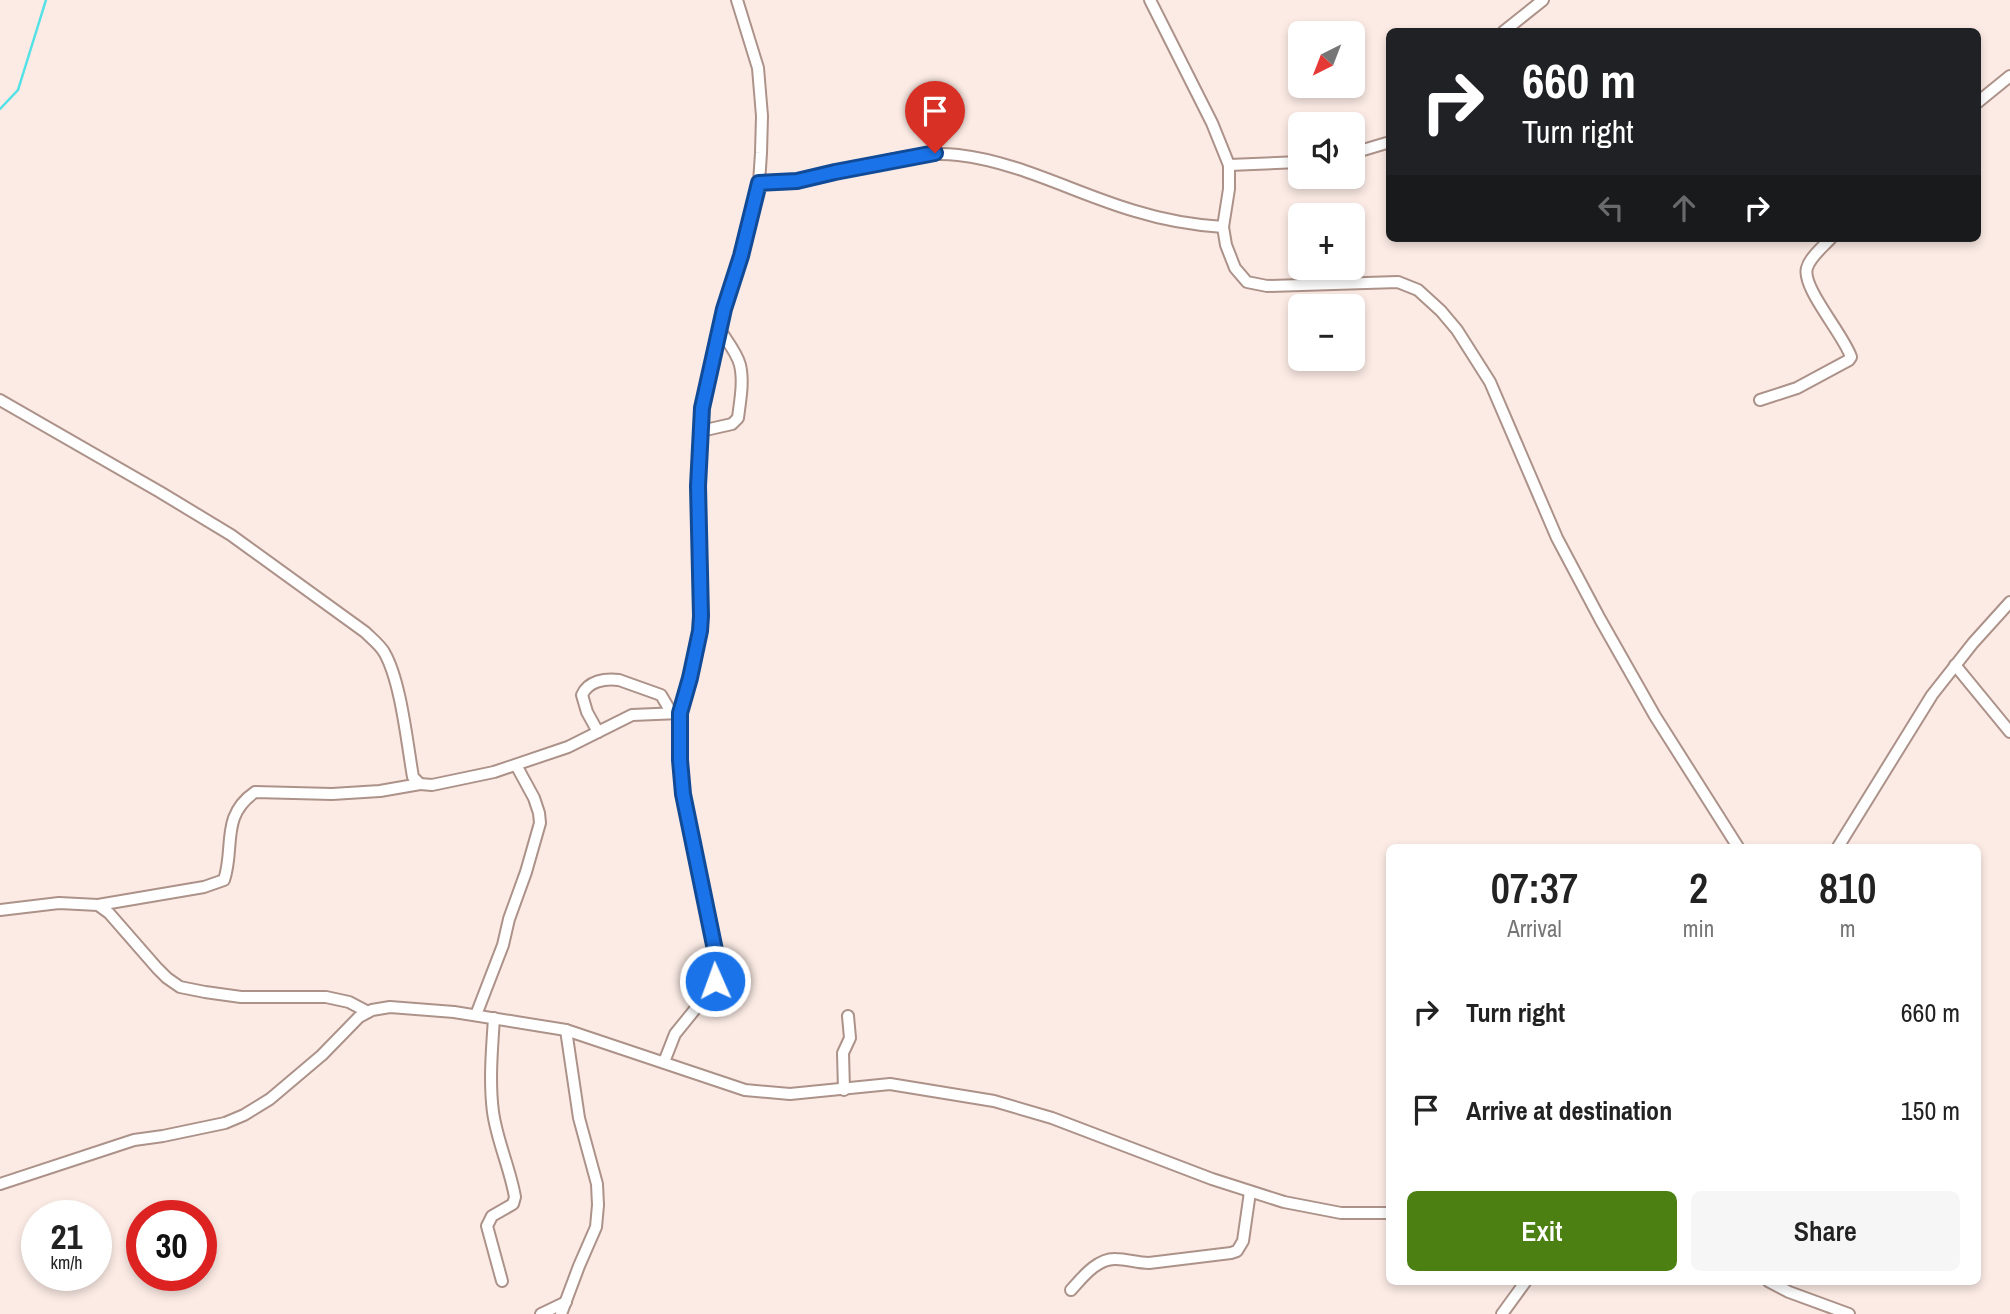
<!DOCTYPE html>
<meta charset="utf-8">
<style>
body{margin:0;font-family:"Archivo Narrow",sans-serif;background:#f6f6f6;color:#222;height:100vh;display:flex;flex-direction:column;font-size:26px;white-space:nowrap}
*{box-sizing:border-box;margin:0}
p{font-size:23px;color:#767676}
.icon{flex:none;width:38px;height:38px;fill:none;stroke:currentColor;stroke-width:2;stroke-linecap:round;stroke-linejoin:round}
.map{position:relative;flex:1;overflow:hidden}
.sheet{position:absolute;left:1386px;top:844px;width:595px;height:441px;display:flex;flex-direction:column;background:#fff;border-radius:10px;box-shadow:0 4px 10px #0003}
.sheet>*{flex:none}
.guide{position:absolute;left:1386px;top:28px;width:595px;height:214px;border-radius:10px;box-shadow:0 4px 10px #0003;background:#202124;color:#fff;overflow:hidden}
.needle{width:46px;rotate:222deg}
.tools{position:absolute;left:1288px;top:21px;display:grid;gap:14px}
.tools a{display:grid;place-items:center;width:77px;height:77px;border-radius:10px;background:#fff;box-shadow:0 4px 10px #0003;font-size:35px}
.speed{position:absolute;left:21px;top:1200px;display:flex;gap:14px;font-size:35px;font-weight:700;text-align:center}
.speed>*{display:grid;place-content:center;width:91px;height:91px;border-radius:50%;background:#fff;box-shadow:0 4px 10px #0003;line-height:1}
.speed small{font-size:18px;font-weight:400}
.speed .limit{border:10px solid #d22;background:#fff;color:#111}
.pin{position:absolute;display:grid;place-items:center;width:60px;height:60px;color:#fff;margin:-72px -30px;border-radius:50% 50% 50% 0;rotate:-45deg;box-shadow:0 0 7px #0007}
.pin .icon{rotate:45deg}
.me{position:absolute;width:77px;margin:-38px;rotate:358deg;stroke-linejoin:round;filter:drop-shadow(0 0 5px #0008)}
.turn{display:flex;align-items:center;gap:24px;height:147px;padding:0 21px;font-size:32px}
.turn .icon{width:91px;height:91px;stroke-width:2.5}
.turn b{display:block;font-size:49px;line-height:60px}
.lanes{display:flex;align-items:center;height:66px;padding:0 21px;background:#0003;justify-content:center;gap:35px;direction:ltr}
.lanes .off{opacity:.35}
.eta{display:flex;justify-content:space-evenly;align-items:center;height:119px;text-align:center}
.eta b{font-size:42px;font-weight:600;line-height:49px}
.button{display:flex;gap:14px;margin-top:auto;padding:14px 21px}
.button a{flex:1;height:80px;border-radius:10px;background:#4c8013;color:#fff;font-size:28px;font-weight:600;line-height:80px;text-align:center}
.button a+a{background:#f6f6f6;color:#222}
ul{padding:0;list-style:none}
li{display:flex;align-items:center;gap:21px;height:98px;padding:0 21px}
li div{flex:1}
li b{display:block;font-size:26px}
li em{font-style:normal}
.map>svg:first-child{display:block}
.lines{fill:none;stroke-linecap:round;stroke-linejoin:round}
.stream{stroke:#52e2e6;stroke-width:2.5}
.minor-casing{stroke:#ac9289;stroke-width:14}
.minor{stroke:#fff;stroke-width:10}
.route-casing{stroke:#114b97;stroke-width:18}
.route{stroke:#1a73e8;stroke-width:12}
</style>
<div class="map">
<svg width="2010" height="1314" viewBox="0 0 2010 1314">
<rect width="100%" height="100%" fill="#fcebe5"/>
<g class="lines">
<path class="stream" d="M0 109 18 90 46 0"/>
<g class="minor-casing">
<g id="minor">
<path d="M1150 0 1212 123 1229 165V189L1223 227 1226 245 1235 268 1247 282 1267 286 1398 282 1418 290 1441 311 1457 330 1490 382 1557 538 1600 619 1655 716 1738 847"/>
<path d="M1503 32 1543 0"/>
<path d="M1978 102 2010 76"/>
<path d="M1353 153 1390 142"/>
<path d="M1229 165 1300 162"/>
<path d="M759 183C771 183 783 184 796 182 849 173 903 149 958 155 1020 162 1076 194 1135 211 1164 220 1193 225 1223 227"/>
<path d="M0 400 160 492 231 535 365 632C371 638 379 644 384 652 401 681 407 743 413 777L420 784 432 785 494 772 568 747 632 715 680 713"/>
<path d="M1760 400 1797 388 1849 360 1851 357C1844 335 1801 287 1807 268 1810 257 1823 247 1831 238"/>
<path d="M701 431 732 424 738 418C740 401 744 382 740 365 737 353 727 341 720 330"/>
<path d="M1955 665 2010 732"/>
<path d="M598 732 587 712 582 695C588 681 605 678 619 680L661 695 671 712"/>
<path d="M1838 847 1932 695 1973 643 2010 602"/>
<path d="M98 905 204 887 224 880C235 848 220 816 255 792L332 794 380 791 420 784"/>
<path d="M0 910 59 903 98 905 109 913 157 968 167 978 180 987 205 992 241 997H326L349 1002 368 1012"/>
<path d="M476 1015 503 945 509 919 526 872 540 823 539 813 534 798 516 765"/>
<path d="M494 1018C492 1049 489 1081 493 1112 497 1141 510 1168 515 1197L513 1204 492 1216 487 1226 502 1281"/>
<path d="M664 1062 675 1034 709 992 715 980V950L683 794 679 741 680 713 690 678 700 631 701 616 698 486 702 408 725 309 741 256 759 183 761 153 762 116 758 68 737 0"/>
<path d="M844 1090 843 1053 850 1038 848 1016"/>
<path d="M0 1184 134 1140 163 1136 225 1123 244 1115 270 1099 322 1055 359 1017 372 1010 390 1007 454 1012 566 1030 745 1090 790 1094 890 1084 994 1101 1052 1118 1212 1179 1284 1202 1341 1213H1390"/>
<path d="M1768 1281 1789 1292 1849 1314"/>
<path d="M1071 1290C1082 1278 1097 1258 1116 1259 1127 1259 1137 1263 1149 1263L1231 1253 1237 1251 1243 1241 1250 1192"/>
<path d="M541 1314 566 1302"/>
<path d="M561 1314 579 1266 596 1227 598 1205 597 1184 579 1118 566 1030"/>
<path d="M1502 1314 1526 1281"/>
</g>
</g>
<use href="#minor" class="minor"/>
</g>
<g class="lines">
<g class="route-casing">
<path id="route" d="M715 981V950L683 794 680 760V713L690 678 700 631 701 616 698 486 702 408 724 309 741 256 759 183 797 181 835 172 935 153"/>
</g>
<use href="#route" class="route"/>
</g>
</svg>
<div class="tools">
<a><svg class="needle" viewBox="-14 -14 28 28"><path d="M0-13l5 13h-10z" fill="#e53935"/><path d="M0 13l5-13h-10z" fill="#767676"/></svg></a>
<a><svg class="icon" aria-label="sound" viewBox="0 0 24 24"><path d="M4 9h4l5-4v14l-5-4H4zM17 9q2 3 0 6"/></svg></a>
<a>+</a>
<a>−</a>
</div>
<div class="speed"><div>21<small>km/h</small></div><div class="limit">30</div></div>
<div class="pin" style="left:935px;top:153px;background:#d93025"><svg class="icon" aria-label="arrive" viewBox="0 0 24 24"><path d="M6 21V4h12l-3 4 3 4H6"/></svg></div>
<svg class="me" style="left:715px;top:981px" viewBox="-20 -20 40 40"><circle r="17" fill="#1a73e8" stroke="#fff" stroke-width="3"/><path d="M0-11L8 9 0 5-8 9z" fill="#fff"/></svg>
<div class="guide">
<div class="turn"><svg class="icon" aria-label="right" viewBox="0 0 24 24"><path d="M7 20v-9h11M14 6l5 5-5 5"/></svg><div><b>660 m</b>Turn right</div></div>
<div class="lanes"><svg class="icon off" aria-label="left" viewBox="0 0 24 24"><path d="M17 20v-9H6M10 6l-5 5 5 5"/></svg><svg class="icon off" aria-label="ahead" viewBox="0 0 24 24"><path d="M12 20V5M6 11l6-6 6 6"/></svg><svg class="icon" aria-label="right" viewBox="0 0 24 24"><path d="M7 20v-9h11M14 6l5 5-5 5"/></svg></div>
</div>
<section class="sheet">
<div class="eta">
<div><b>07:37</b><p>Arrival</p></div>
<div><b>2</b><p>min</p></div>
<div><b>810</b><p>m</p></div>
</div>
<ul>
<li><svg class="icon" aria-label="right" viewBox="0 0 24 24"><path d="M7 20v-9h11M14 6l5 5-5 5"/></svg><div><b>Turn right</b></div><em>660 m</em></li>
<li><svg class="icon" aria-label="arrive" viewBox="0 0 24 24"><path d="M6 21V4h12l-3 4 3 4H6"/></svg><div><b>Arrive at destination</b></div><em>150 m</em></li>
</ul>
<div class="button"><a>Exit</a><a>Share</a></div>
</section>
</div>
